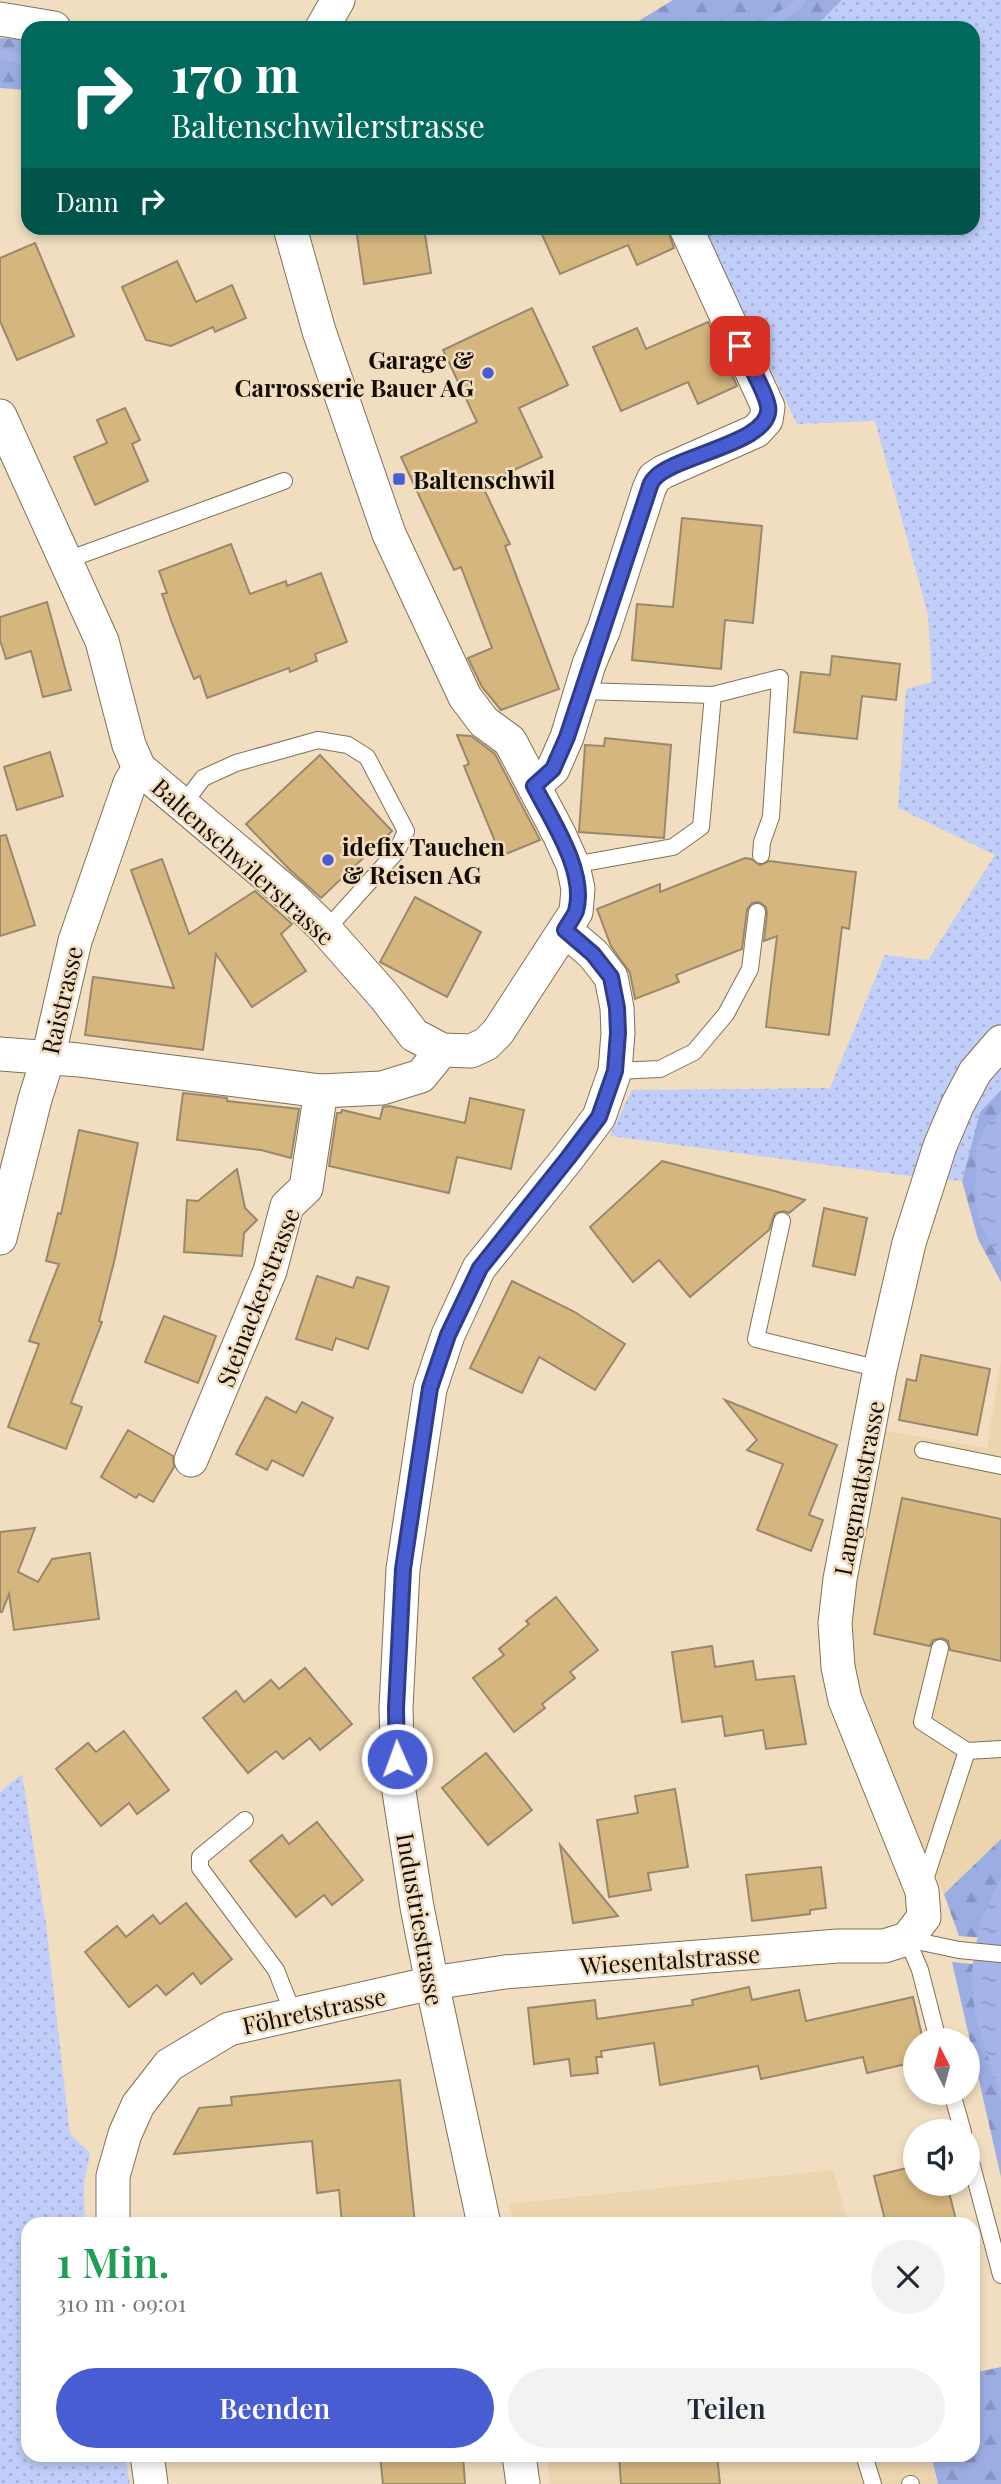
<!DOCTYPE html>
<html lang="de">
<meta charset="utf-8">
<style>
body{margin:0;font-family:"Playfair Display",serif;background:#f2f2f3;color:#1f2937;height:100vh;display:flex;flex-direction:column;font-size:26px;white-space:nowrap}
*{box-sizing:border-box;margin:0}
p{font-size:23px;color:#747a83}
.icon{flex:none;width:38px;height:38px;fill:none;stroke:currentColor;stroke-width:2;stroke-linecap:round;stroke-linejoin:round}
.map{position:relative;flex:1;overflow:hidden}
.drawer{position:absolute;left:21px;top:2217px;width:959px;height:245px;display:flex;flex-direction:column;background:#fff;border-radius:21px;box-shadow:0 4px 10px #0003}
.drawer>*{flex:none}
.guide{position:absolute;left:21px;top:21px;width:959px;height:214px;border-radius:21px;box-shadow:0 4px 10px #0003;background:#00695c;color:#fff;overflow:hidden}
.needle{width:46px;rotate:354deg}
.fabs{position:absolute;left:903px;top:2028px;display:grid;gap:14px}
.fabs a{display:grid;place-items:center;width:77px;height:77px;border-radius:50%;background:#fff;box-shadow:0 4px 10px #0003;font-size:35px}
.pin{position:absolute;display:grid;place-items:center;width:60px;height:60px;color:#fff;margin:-30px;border-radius:14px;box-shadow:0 4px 10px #0006}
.me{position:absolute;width:77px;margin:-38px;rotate:358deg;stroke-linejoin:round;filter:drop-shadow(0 0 5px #0008)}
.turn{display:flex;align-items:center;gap:24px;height:147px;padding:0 35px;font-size:32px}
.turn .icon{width:91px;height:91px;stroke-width:2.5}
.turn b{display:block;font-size:49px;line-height:60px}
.then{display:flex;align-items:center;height:66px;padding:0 35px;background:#0003;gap:14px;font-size:26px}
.round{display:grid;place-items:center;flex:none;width:74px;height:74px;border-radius:37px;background:#f2f2f3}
.overview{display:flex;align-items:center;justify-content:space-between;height:119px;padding:0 35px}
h1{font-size:42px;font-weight:600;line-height:52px;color:#1e9e55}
.action{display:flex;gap:14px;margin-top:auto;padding:14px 35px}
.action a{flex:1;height:80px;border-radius:42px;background:#495dd2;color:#fff;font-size:28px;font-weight:600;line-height:80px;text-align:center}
.action a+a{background:#f2f2f3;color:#1f2937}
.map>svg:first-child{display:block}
.built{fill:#ebd5af}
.green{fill:url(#green-dots)}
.forest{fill:url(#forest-firs)}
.water{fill:url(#water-ripples)}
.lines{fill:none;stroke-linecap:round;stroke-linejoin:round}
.stream{stroke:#a4b4eb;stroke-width:10}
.building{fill:#d6b67f;stroke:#9a886c;stroke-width:2}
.service-casing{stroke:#817155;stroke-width:18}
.minor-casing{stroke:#817155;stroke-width:35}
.service{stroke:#fff;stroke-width:16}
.minor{stroke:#fff;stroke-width:33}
.route-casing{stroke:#2f3c88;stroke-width:18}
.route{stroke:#495dd2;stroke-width:12}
.poi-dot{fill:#495dd2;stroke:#f1dec0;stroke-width:2.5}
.labels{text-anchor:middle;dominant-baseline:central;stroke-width:5;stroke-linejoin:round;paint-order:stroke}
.poi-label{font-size:24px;font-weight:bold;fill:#120c03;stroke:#f1dec0;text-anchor:start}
.street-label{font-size:24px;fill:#120c03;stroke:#f1dec0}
</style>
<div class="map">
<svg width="1001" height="2484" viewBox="0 0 1001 2484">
<defs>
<pattern id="green-dots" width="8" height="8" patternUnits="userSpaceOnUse" patternTransform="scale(1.75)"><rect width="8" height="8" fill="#c0cef9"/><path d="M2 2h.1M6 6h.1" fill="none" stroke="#a4b0d4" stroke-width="1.8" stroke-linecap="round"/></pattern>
<pattern id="forest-firs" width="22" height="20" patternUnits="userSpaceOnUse" patternTransform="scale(1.75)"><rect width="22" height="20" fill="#9cade3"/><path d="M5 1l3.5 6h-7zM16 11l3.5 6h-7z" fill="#8594c1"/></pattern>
<pattern id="water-ripples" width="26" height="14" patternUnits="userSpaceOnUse" patternTransform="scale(1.75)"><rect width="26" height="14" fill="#a4b4eb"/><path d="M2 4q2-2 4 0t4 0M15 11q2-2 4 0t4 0" fill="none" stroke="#8c9ac8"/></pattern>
</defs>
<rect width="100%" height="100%" fill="#f1dec0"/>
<g class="built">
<path d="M1001 1360V1839L944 1894 855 1695 848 1636 855 1577 884 1431 987 1448Z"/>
<path d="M833 2170 849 2224H514L509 2204Z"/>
<path d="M547 2455H931L937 2484H550Z"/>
</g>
<g class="green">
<path d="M842 0H1001V1090L980 1112 962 1181 917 1177 610 1136 632 1090 830 1088 885 955 928 960 995 855 898 808 906 689 932 682 928 615 875 421 797 424 702 228H973V28H814Z"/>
<path d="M22 1774 46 1924 70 2134 90 2153 84 2185 85 2224H28V2455H125L130 2484H0V1792Z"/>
</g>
<g class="forest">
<path d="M673 0H842L814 28H627Z"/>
<path d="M0 38 28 40V90L0 88Z"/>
<path d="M1001 1090V1282L978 1239 962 1181 980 1112Z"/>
<path d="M1001 1839V1939L959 1936 944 1894Z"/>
<path d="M952 1962 1001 1967V2177Z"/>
<path d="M1001 2367V2484H938L931 2455H973V2373Z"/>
</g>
<g class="water">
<path d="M1001 1111V1262L982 1227 975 1205 976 1147 988 1122 997 1117Z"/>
<path d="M1001 1877V2101L975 2013 971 1975 980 1923Z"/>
</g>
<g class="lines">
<g class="stream">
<path d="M762 28 798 5 801 0"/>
<path d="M0 54 28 60"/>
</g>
</g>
<g class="building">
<path d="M356 228H424L431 273 364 284Z"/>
<path d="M539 228H667L674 248 637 265 628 245 560 274Z"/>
<path d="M35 243 74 336 17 360 0 321V258Z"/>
<path d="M177 261 196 302 232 285 246 318 215 332 213 327 171 346 146 340 122 287Z"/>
<path d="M532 308 568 385 519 408 542 457 482 485 510 544 505 546 559 689 501 710 482 687 468 658 492 648 461 567 454 570 401 457 477 422 443 350Z"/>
<path d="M708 322 737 386 698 404 688 382 621 411 593 347 637 328 646 349Z"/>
<path d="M125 408 140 440 132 444 148 481 95 505 74 457 107 443 97 420Z"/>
<path d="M682 518 762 526 753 623 725 620 721 669 632 660 637 604 673 607Z"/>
<path d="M231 544 250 594 286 581 287 586 321 573 347 642 315 654 317 661 290 672 289 668 207 698 200 676 194 679 172 623 162 594 167 593 159 571Z"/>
<path d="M47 602 71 690 43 697 31 651 6 659 0 640V617Z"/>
<path d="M832 656 900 664 896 700 862 696 857 739 794 732 801 672 830 675Z"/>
<path d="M457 735 471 736 495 754 540 840 501 856 464 766 469 764Z"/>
<path d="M605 738 671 745 664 838 579 832 585 745 604 746Z"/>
<path d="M50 752 63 796 17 810 4 767Z"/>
<path d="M320 755 392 831 321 898 288 868 246 824Z"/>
<path d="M6 835 35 925 0 936V836Z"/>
<path d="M745 858 751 859 760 865 769 861 856 872 849 929 842 927 829 1035 766 1027 777 936 764 941 767 913 766 907 759 902 752 903 747 910 742 949 676 975 679 982 635 999 630 973 611 946 597 909 660 884V892Z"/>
<path d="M162 859 189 934 255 891 292 924 281 934 306 971 252 1007 216 954 203 1050 85 1035 93 977 174 988 131 870Z"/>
<path d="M415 897 481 932 447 997 380 962Z"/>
<path d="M183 1093 227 1098V1101L299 1109 291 1158 261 1150 177 1140Z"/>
<path d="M470 1098 524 1110 511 1169 457 1157 449 1193 329 1166 337 1113H341L342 1110 380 1119 383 1107 389 1106 465 1123Z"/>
<path d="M79 1130 138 1143 115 1258 99 1321 102 1322 71 1403 82 1407 66 1449 8 1427 39 1344 29 1341 59 1264 46 1261 58 1213 61 1214Z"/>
<path d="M662 1161 771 1190 805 1200 789 1213 784 1211 775 1213 769 1230 690 1297 659 1260 633 1282 590 1227Z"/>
<path d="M237 1169 245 1208 257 1220 244 1233 242 1256 184 1252 187 1200 198 1201Z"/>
<path d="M824 1208 867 1218 855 1275 813 1266Z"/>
<path d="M317 1276 353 1288 357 1277 389 1287 368 1349 336 1338 332 1350 296 1339Z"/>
<path d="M512 1281 573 1311 625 1344 595 1390 539 1357 522 1393 470 1368Z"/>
<path d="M164 1316 216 1336 198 1383 145 1362Z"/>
<path d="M921 1355 990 1369 977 1435 899 1420 907 1379 916 1381Z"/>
<path d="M266 1397 296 1413 302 1402 333 1418 303 1476 272 1460 267 1470 236 1454Z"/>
<path d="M725 1400 837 1445 809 1515 823 1520 811 1551 757 1530 783 1464 747 1450 757 1440Z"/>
<path d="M128 1430 173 1456 174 1467 153 1502 139 1494 136 1498 101 1477Z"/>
<path d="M902 1498 1001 1519V1661L950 1650 948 1641 942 1638 933 1640 930 1646 874 1634Z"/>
<path d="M35 1528 18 1572 38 1582 52 1559 90 1553 99 1619 14 1630 9 1594 2 1612H0V1532Z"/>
<path d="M556 1597 598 1650 570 1672 575 1678 542 1704 545 1708 514 1732 473 1678 504 1655 499 1649 529 1624 526 1621Z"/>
<path d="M712 1646 715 1667 753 1661 756 1680 794 1676 806 1744 766 1749 763 1730 725 1736 722 1716 682 1722 672 1652Z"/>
<path d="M305 1668 352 1724 320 1750 310 1738 283 1759 276 1751 248 1773 203 1718 236 1691 244 1702 271 1680 279 1689Z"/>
<path d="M124 1731 169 1790 137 1814 129 1803 101 1826 56 1769 88 1743 96 1752Z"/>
<path d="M486 1753 532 1810 488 1845 442 1788Z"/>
<path d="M675 1789 688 1867 648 1873 651 1890 609 1897 597 1820 638 1813 635 1796Z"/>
<path d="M317 1822 363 1880 332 1905 324 1895 296 1917 250 1861 282 1835 289 1844Z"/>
<path d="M560 1845 618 1916 573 1923Z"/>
<path d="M821 1867 826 1908 810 1910V1914L752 1921 746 1875Z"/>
<path d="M186 1903 232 1959 201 1984 193 1973 166 1995 157 1985 129 2007 85 1952 117 1926 126 1937 153 1915 160 1924Z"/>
<path d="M749 1987 752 2000 799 1990 806 2021 913 1997 923 2040H915V2062L867 2073 863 2057 761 2079 758 2066 660 2085 654 2043 601 2051 602 2057H596L598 2073 571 2076 569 2059 534 2064 528 2008 595 2000 597 2019 693 2005 692 2000Z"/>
<path d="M400 2080 415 2224H342L339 2190 317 2193 312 2141 174 2154 199 2108 232 2105 231 2097Z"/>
<path d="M915 2166V2184H947L957 2224H886L874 2176Z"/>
<path d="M380 2455H463L465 2484H383Z"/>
<path d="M619 2455H717L720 2484H621Z"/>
</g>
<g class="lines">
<g class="service-casing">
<g id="service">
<path d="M67 560 284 481"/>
<path d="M582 691 713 695 780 678 771 817 762 842 761 855"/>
<path d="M182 806 203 778 236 763 318 740 348 745 367 757 406 831 397 851 326 930"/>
<path d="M573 865 673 847 701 827 713 695"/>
<path d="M615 1071 660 1069 694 1052 726 1014 750 969 757 912"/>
<path d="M782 1221 756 1339 880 1369"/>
<path d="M923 1450 1001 1466"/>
<path d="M940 1648 922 1722 967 1751"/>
<path d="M245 1820 200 1857V1868L276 1970 293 2013"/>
<path d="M923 1886 967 1751 1001 1749"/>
<path d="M907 1939 920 1970 938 2040"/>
<path d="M907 1939 959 1950 1001 1954"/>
<path d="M952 2093 963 2132"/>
<path d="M968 2151 1001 2275"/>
<path d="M864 2455 873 2484"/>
<path d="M910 2484H911"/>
</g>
</g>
<g class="minor-casing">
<g id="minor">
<path d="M0 19 54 28"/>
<path d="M322 28 338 0"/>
<path d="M0 416 102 641 129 745 139 768 291 896 326 930 385 997 414 1035 442 1050 471 1051 486 1044 498 1032 576 912 578 889 573 865 559 834 510 741 484 722 465 697 389 534 319 331 290 228"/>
<path d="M534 786 553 769 567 737 589 664 604 629 649 489 654 478 663 472 756 431 766 420 768 407 686 228"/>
<path d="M0 1054 79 1060 321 1091 382 1088 421 1076 442 1050"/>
<path d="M0 1238 35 1099 48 1058 75 941 130 783 139 768"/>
<path d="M191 1460 270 1271 287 1206 306 1188 321 1091"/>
<path d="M113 2224V2176L125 2134 138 2105 169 2065 229 2029 432 1983 505 1972 838 1946H884L907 1939 924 1917 922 1891 845 1700 838 1667 835 1623 840 1579 880 1369 909 1243 940 1146 957 1106 975 1072 1001 1042"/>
<path d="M484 2224 432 1983 417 1907 398 1785 396 1708 403 1569 430 1389 448 1335 479 1268 568 1158 599 1117 615 1071 618 1033 617 1008 611 977 593 954 565 930"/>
<path d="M147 2455 151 2484"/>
<path d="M519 2455 523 2484"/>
</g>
</g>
<use href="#service" class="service"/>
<use href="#minor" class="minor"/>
</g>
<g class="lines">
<g class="route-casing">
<path id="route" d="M397 1759 396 1708 403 1569 430 1388 448 1335 480 1268 568 1158 599 1117 615 1071 618 1033 617 1008 611 977 593 954 565 930C568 924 574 917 576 911 587 872 551 819 534 786L553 769 567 737 649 489C650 485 651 482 654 479 673 455 775 443 768 406 765 390 748 362 740 346"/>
</g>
<use href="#route" class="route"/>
</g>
<g class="poi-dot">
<circle cx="488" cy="373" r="7"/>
<rect x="392" y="472" width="14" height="14" rx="3.5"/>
<circle cx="328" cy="860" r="7"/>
</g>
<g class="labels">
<g class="poi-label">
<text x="474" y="359" text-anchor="end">Garage &amp;<tspan x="474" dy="28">Carrosserie Bauer AG</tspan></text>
<text x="413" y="479">Baltenschwil</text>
<text x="342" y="846">idefix Tauchen<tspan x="342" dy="28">&amp; Reisen AG</tspan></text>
</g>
<g class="street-label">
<text transform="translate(244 861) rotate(42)">Baltenschwilerstrasse</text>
<text transform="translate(61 1000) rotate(-77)">Raistrasse</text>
<text transform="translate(257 1297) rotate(-69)">Steinackerstrasse</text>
<text transform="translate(858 1488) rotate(-79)">Langmattstrasse</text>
<text transform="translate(421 1919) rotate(80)">Industriestrasse</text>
<text transform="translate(670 1959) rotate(-4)">Wiesentalstrasse</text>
<text transform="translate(314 2010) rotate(-12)">Föhretstrasse</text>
</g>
</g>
</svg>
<div class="fabs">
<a><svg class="needle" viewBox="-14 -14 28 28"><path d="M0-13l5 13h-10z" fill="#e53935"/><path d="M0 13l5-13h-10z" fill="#747a83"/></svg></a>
<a><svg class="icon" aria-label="sound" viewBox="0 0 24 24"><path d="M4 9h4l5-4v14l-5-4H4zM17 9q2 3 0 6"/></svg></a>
</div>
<div class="pin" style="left:740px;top:346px;background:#d93025"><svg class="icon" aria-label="arrive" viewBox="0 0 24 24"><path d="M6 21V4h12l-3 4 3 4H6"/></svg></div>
<svg class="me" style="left:397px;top:1759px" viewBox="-20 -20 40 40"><circle r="17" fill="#495dd2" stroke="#fff" stroke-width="3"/><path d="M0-11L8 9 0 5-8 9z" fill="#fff"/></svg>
<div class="guide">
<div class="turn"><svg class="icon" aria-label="right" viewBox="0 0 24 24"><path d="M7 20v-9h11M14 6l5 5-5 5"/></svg><div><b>170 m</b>Baltenschwilerstrasse</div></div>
<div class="then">Dann<svg class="icon" aria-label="right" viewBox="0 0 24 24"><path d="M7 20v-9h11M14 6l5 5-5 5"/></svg></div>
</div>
<section class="drawer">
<div class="overview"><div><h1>1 Min.</h1><p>310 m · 09:01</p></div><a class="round"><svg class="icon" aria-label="close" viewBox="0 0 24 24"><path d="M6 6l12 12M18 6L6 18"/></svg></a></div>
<div class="action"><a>Beenden</a><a>Teilen</a></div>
</section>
</div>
